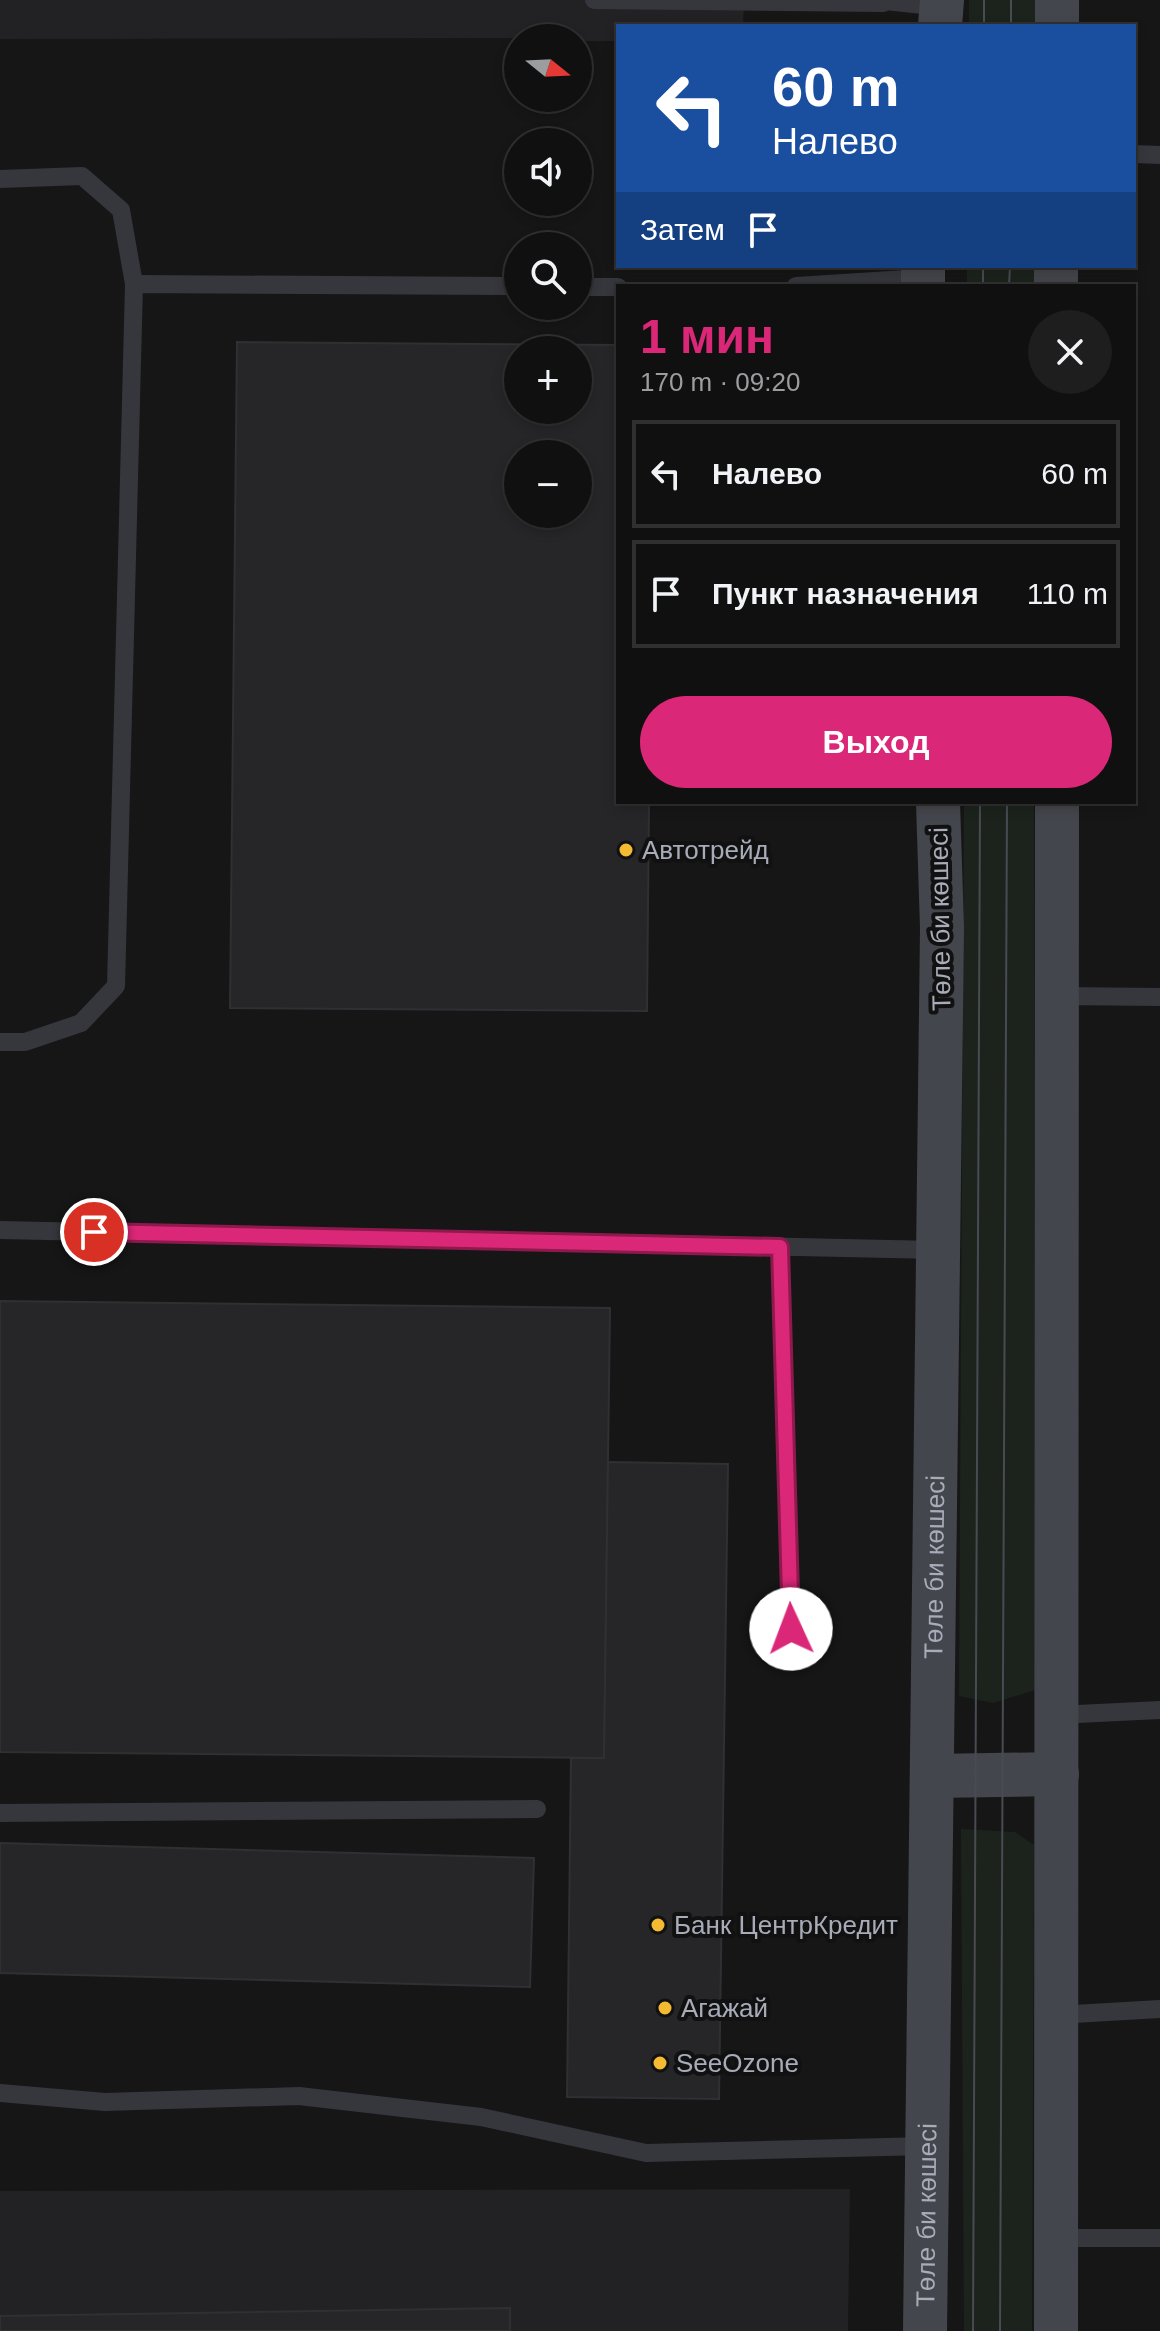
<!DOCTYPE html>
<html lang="ru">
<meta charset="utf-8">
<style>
body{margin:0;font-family:Helvetica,sans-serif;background:#1e1e1f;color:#f1f3f6;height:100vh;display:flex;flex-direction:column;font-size:30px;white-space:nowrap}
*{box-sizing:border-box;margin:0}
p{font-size:26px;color:#9c9d9f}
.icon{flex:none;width:44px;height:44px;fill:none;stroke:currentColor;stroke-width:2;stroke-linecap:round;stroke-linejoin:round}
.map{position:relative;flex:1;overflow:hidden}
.drawer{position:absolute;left:616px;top:284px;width:520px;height:520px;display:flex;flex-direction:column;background:#101011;border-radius:0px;box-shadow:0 4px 12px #0003,0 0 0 2px #303031}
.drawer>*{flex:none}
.top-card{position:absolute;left:616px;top:24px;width:520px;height:244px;border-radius:0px;box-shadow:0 4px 12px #0003,0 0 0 2px #303031;background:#1a4fa0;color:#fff;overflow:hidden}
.needle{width:52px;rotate:108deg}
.controls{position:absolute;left:504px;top:24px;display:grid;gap:16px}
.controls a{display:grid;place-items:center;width:88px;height:88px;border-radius:50%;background:#101011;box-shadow:0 4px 12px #0003,0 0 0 2px #303031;font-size:40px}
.pin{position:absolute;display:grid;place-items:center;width:68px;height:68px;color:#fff;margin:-34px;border:4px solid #fff;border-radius:50%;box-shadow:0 2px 8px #0007}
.me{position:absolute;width:88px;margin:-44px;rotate:358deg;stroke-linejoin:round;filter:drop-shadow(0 0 6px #0008)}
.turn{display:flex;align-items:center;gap:28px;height:168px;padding:0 24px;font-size:36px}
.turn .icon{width:104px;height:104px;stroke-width:2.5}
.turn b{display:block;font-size:56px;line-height:68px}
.then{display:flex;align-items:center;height:76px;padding:0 24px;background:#0003;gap:16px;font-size:30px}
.round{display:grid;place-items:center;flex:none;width:84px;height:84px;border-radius:42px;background:#1e1e1f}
.head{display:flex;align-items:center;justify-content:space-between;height:136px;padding:0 24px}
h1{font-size:48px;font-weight:700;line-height:60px;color:#db2777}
.primary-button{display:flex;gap:16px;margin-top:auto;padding:16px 24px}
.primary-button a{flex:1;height:92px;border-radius:48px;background:#db2777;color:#fff;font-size:32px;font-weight:700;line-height:92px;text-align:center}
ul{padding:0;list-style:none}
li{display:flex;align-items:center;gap:24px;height:108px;margin:0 16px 12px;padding:0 8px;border:4px solid #303031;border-radius:0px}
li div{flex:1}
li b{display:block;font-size:30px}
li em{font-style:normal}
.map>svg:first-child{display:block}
.built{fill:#222225}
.green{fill:#1c231d}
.building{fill:#262629;stroke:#302f34;stroke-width:2;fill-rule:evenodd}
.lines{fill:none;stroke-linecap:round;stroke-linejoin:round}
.lane{stroke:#36373d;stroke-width:18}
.secondary{stroke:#44464d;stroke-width:44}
.tram{stroke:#494b52;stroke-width:2}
.route-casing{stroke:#8e194d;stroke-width:20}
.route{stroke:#db2777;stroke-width:14}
.poi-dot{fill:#f3ba32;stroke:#111112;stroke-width:3}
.labels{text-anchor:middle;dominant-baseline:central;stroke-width:8;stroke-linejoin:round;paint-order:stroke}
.poi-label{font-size:26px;fill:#a7acb8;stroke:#111112;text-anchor:start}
.street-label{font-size:26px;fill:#a7acb8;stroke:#111112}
</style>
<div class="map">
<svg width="1160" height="2331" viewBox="0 0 1160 2331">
<rect width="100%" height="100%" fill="#161617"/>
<g class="built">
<path d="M0 0H744L743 26H618V41H578V38L0 39Z"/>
<path d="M850 2189 848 2331H0V2191Z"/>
</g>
<g class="green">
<rect x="969" y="0" width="68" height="26"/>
<rect x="967" y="266" width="68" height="20"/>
<path d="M964 802H1034L1035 1690 993 1703 959 1696Z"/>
<path d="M961 1829 1015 1832 1034 1845 1032 2331H964Z"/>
</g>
<g class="building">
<path d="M237 342 618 345V802H649L647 1011 230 1008ZM518 350H578V410H518ZM518 454H578V514H518Z"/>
<path d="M0 1301 610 1308 604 1758 0 1752Z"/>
<path d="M608 1462 728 1464 719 2099 567 2097 571 1758H604Z"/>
<path d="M0 1843 534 1858 530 1987 0 1973Z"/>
<path d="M510 2308V2331H0V2316Z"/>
</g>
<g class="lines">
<g class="lane">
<path d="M594 0 883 3"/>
<path d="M876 0 942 7"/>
<path d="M1134 154 1160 155"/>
<path d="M0 179 82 176 121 210 134 284"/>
<path d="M796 286 922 278"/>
<path d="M578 287H618"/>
<path d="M1058 996 1160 997"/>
<path d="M0 1042H25L81 1023 116 986 134 284 518 286"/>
<path d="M0 1230 937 1250"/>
<path d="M780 1247 791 1629"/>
<path d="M1057 1715 1160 1710"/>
<path d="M0 1813 537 1809"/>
<path d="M1056 2015 1160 2009"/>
<path d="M0 2093 105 2102 299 2096 481 2117 646 2153 927 2146"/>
<path d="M1056 2238H1160"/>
</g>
<g class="secondary">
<path d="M940 26 942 0"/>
<path d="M1057 26V0"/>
<path d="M1056 266V286"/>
<path d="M923 286V266"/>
<path d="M932 1776 1057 1774"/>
<path id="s1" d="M925 2331 942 928 938 802"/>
<path d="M1056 2331 1057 802"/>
</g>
<g class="tram">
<path d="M984 26V0"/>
<path d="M1011 26V0"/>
<path d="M983 286V266"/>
<path d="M1009 286 1010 266"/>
<path d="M973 2331 980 802"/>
<path d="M1000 2331 1007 802"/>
</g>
</g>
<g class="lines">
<g class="route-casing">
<path id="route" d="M94 1232 780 1247 791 1629"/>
</g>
<use href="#route" class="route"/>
</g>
<g class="poi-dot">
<circle cx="626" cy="850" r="8"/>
<circle cx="658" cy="1925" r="8"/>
<circle cx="665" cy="2008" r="8"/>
<circle cx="660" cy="2063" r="8"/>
</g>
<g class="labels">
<g class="poi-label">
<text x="642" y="850">Автотрейд</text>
<text x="674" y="1925">Банк ЦентрКредит</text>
<text x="681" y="2008">Агажай</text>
<text x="676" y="2063">SeeОzone</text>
</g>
<g class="street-label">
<text transform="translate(940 919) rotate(-91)">Төле би көшесі</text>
<text stroke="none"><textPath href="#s1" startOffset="764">Төле би көшесі</textPath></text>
<text stroke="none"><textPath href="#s1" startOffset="116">Төле би көшесі</textPath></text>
</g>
</g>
</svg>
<div class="controls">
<a><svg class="needle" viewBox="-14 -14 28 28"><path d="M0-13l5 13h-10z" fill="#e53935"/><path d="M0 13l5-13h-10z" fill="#9c9d9f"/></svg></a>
<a><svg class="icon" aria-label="sound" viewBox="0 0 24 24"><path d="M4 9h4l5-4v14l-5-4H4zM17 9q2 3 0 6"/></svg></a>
<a><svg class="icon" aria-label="search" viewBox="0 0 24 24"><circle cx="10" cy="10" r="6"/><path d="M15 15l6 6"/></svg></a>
<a>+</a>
<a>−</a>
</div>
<div class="pin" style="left:94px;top:1232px;background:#d93025"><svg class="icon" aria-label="arrive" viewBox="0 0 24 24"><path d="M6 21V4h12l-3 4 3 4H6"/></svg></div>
<svg class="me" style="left:791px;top:1629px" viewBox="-20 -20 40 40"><circle r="19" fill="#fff"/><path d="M0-13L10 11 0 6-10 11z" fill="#db2777"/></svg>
<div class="top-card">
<div class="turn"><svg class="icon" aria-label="left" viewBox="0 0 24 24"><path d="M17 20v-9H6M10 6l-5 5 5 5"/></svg><div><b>60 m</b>Налево</div></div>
<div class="then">Затем<svg class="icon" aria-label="arrive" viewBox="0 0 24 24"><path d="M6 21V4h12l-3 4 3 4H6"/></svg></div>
</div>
<section class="drawer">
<div class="head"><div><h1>1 мин</h1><p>170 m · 09:20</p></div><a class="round"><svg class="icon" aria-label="close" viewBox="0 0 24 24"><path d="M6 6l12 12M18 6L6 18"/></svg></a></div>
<ul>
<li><svg class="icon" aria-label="left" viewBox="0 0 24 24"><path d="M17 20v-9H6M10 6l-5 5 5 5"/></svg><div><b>Налево</b></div><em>60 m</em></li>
<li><svg class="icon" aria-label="arrive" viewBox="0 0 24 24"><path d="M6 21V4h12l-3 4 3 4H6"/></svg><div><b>Пункт назначения</b></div><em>110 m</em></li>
</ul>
<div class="primary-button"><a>Выход</a></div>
</section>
</div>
